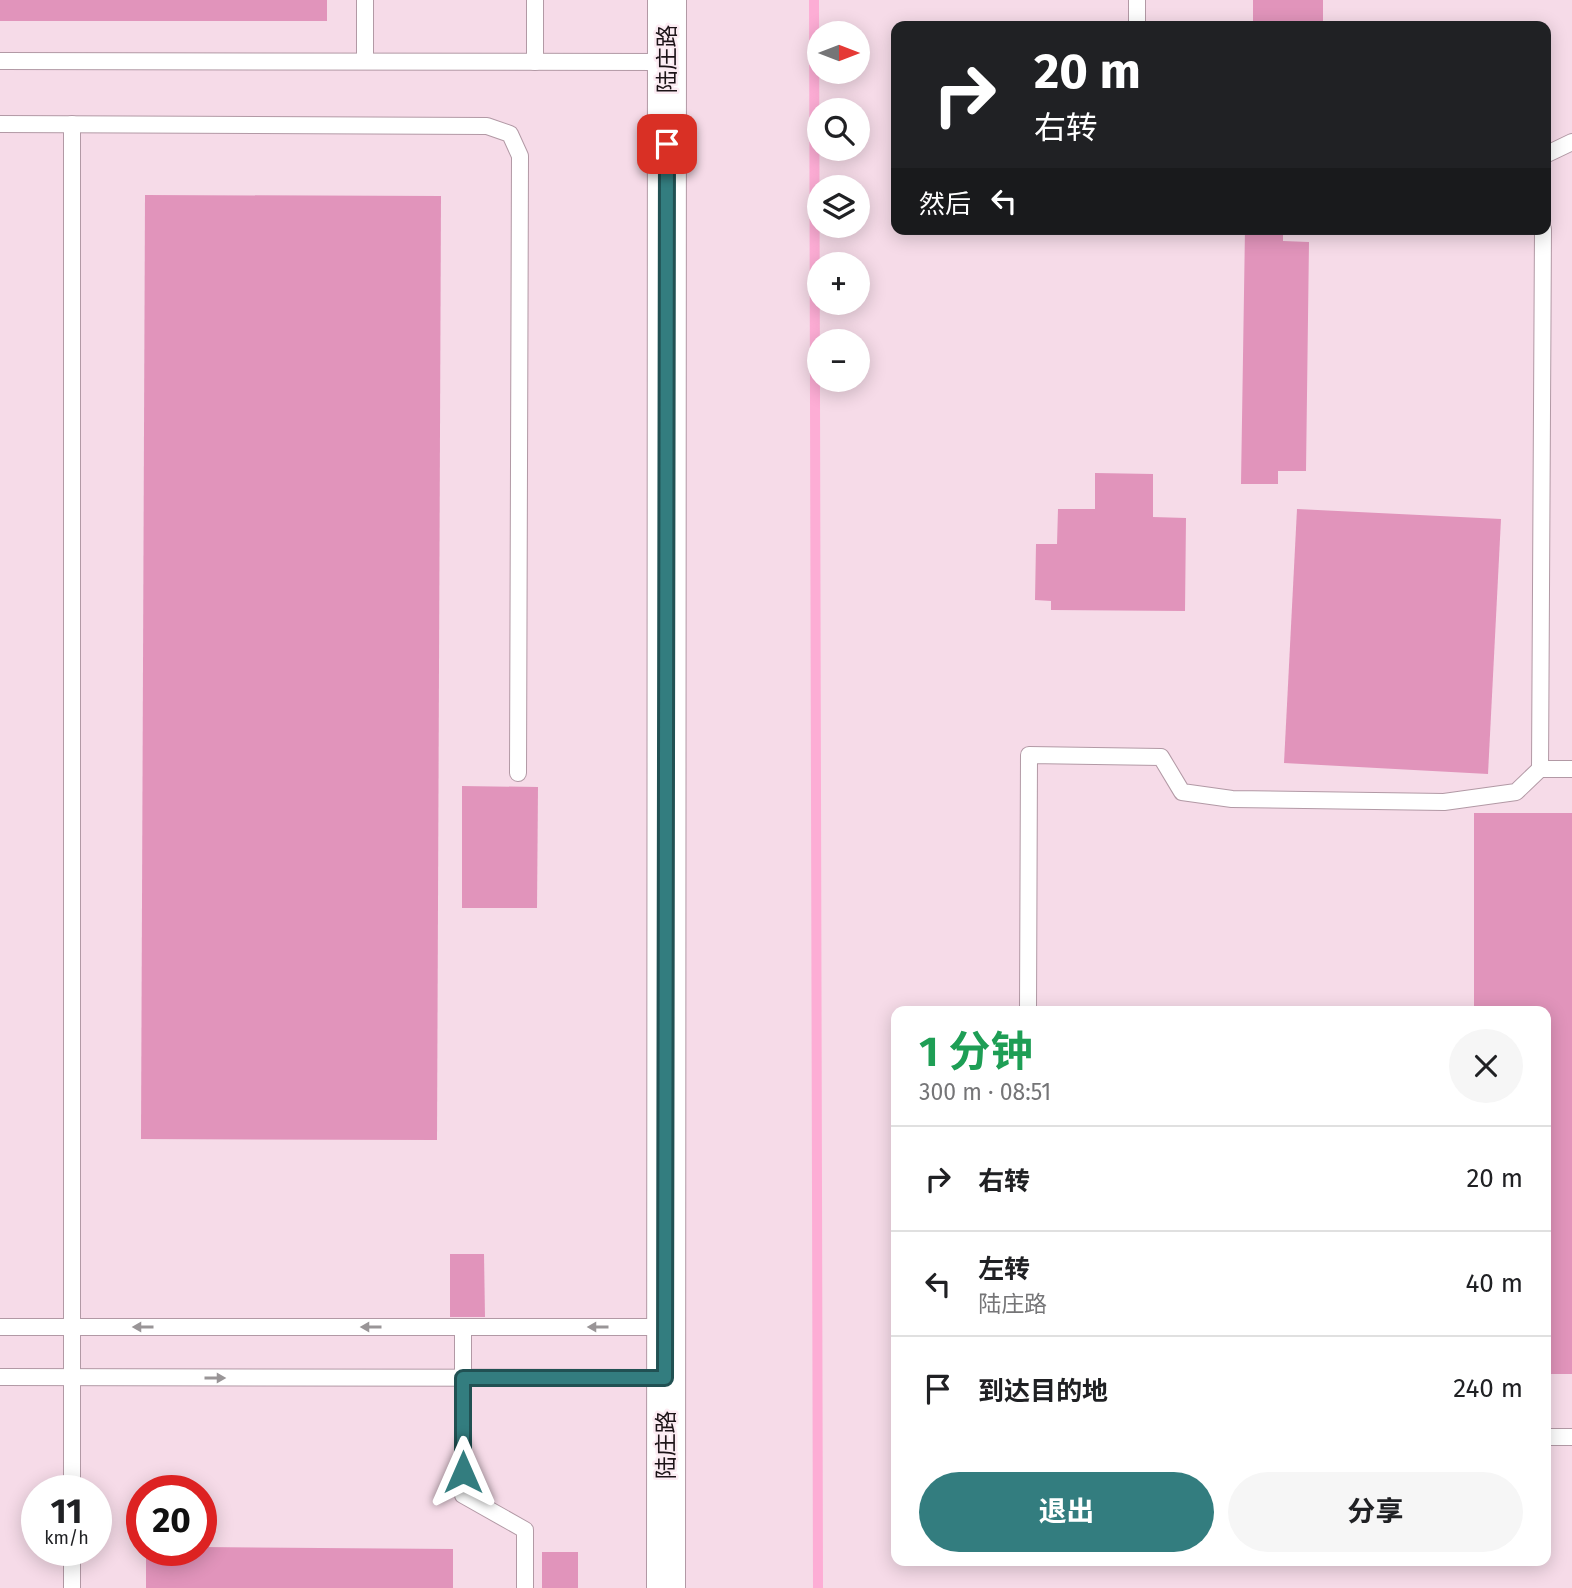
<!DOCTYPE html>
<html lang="zh">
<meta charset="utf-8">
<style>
body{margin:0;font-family:"Fira Sans","Noto Sans SC",sans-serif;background:#f6f6f6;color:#202124;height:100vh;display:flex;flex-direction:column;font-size:26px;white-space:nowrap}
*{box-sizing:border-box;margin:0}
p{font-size:23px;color:#757577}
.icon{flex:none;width:38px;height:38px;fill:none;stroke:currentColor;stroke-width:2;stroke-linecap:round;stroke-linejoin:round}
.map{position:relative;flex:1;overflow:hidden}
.sheet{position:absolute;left:891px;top:1006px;width:660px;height:560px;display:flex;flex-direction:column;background:#fff;border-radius:14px;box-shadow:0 4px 18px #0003}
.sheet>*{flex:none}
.banner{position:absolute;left:891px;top:21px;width:660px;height:214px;border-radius:14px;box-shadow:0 4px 18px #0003;background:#202124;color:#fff;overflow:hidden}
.needle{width:46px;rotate:90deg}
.controls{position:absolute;left:807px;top:21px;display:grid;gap:14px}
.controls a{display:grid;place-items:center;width:63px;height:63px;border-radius:50%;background:#fff;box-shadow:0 4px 18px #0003;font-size:35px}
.speed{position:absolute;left:21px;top:1475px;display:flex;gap:14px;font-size:35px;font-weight:700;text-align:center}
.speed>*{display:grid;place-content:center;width:91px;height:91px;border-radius:50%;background:#fff;box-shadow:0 4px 18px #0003;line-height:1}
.speed small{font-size:18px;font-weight:400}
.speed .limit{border:10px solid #d22;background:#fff;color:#111}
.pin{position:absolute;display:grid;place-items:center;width:60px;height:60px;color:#fff;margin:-30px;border-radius:14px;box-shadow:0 4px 10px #0006}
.me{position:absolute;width:77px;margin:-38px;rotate:0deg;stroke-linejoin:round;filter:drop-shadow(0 0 5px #0008)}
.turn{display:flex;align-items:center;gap:24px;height:147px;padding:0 28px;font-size:32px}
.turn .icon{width:91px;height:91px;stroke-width:2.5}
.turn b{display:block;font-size:49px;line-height:60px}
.then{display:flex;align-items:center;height:66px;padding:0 28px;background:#0003;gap:14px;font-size:26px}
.round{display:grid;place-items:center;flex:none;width:74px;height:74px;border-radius:37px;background:#f6f6f6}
.head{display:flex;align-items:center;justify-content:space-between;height:119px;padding:0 28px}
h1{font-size:42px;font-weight:700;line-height:52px;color:#1e9e55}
.button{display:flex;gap:14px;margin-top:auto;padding:14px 28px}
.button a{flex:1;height:80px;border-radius:42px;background:#337d7f;color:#fff;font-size:28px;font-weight:700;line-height:80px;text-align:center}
.button a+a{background:#f6f6f6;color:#202124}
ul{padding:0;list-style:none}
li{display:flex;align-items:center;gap:21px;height:105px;padding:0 28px;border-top:2px solid #e0e0e0}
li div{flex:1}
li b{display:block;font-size:26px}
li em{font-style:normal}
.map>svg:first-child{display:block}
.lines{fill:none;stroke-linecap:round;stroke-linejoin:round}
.stream{stroke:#fdadd5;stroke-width:10}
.building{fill:#e194bb}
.service-casing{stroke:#b299a5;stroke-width:18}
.tertiary-casing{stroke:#b299a5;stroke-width:40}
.service{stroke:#fff;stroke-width:16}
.tertiary{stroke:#fff;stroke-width:38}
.oneway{fill:#999597}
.route-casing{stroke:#215153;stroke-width:18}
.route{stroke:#337d7f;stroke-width:12}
.labels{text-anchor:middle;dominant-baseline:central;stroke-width:5;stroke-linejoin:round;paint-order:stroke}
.street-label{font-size:23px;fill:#1c1317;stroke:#fcecf3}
</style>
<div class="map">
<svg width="1572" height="1588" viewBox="0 0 1572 1588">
<rect width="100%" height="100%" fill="#f6dbe8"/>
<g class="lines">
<path class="stream" d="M814 0 818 1588"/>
</g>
<g class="building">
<rect x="0" y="0" width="327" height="21"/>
<rect x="1253" y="0" width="70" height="26"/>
<path d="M145 195 441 196 437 1140 141 1139Z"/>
<path d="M1245 229H1283V241L1309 242 1306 471H1278V484H1241Z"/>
<path d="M1095 473 1153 474V517L1186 518 1185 611 1051 610V601L1035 600 1036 544H1057L1058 509H1095Z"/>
<path d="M1297 509 1501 519 1488 774 1284 763Z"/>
<path d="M462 786 538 787 537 908H462Z"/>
<path d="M1474 813H1572V1374H1545V1012H1474Z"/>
<path d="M450 1254H484L485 1317H450Z"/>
<path d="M201 1547 453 1549V1588H146V1550H201Z"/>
<rect x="542" y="1552" width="36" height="36"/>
</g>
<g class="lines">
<g class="service-casing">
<g id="service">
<path d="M365 0V61"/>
<path d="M535 0V62"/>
<path d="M1137 26V0"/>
<path d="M0 61 667 62"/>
<path d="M0 124 487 126 510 134 520 156 518 773"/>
<path d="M1545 155 1572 142"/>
<path d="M1540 769H1572"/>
<path d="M1028 1012 1029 755 1161 757 1182 792 1232 799 1444 802 1516 792 1540 769 1543 229"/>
<path d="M0 1327H667"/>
<path d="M463 1327V1495L525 1530V1588"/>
<path d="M0 1377 665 1378"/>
<path d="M1545 1437H1572"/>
<path d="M72 1491V124"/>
<path d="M72 1550V1588"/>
</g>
</g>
<g class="tertiary-casing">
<path id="tertiary" d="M666 1588 667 0"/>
</g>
<use href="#service" class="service"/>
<use href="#tertiary" class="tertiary"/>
</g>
<defs><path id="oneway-solid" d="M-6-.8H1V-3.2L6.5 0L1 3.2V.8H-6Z" transform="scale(1.75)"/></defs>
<g class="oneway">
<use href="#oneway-solid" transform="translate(143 1327) rotate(180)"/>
<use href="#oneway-solid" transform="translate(371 1327) rotate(180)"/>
<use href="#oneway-solid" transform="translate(598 1327) rotate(180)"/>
<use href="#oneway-solid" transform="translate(215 1378)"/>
</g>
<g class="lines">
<g class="route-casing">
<path id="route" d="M463 1472V1378H665L667 144"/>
</g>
<use href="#route" class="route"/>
</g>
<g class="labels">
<g class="street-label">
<text transform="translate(667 59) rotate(-90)">陆庄路</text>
<text transform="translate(666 1445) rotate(-90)">陆庄路</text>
</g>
</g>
</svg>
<div class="controls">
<a><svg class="needle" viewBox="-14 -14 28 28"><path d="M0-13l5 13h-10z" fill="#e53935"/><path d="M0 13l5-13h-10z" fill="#757577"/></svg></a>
<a><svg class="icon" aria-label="search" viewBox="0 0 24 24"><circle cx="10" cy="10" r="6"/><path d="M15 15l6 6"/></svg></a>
<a><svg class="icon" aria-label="layers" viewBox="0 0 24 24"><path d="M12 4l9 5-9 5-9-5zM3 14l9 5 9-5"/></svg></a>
<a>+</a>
<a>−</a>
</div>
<div class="speed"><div>11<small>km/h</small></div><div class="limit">20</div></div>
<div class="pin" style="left:667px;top:144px;background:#d93025"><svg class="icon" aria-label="arrive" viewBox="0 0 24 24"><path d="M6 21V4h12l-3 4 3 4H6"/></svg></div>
<svg class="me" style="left:463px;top:1472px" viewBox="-20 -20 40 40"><path d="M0-17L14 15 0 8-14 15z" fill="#337d7f" stroke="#fff" stroke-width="4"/></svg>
<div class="banner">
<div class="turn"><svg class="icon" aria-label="right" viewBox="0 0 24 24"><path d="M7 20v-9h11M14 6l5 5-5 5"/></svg><div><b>20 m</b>右转</div></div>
<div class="then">然后<svg class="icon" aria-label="left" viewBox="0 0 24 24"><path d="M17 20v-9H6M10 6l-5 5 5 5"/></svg></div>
</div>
<section class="sheet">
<div class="head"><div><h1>1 分钟</h1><p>300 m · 08:51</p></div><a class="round"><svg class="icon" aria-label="close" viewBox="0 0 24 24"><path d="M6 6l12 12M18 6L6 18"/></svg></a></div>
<ul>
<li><svg class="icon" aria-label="right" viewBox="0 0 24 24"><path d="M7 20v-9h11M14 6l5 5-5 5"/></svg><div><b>右转</b></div><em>20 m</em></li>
<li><svg class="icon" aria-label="left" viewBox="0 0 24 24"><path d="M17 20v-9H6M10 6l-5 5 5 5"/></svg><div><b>左转</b><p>陆庄路</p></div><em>40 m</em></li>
<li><svg class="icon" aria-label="arrive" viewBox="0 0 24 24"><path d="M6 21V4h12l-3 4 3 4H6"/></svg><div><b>到达目的地</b></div><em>240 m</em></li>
</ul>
<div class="button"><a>退出</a><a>分享</a></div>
</section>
</div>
